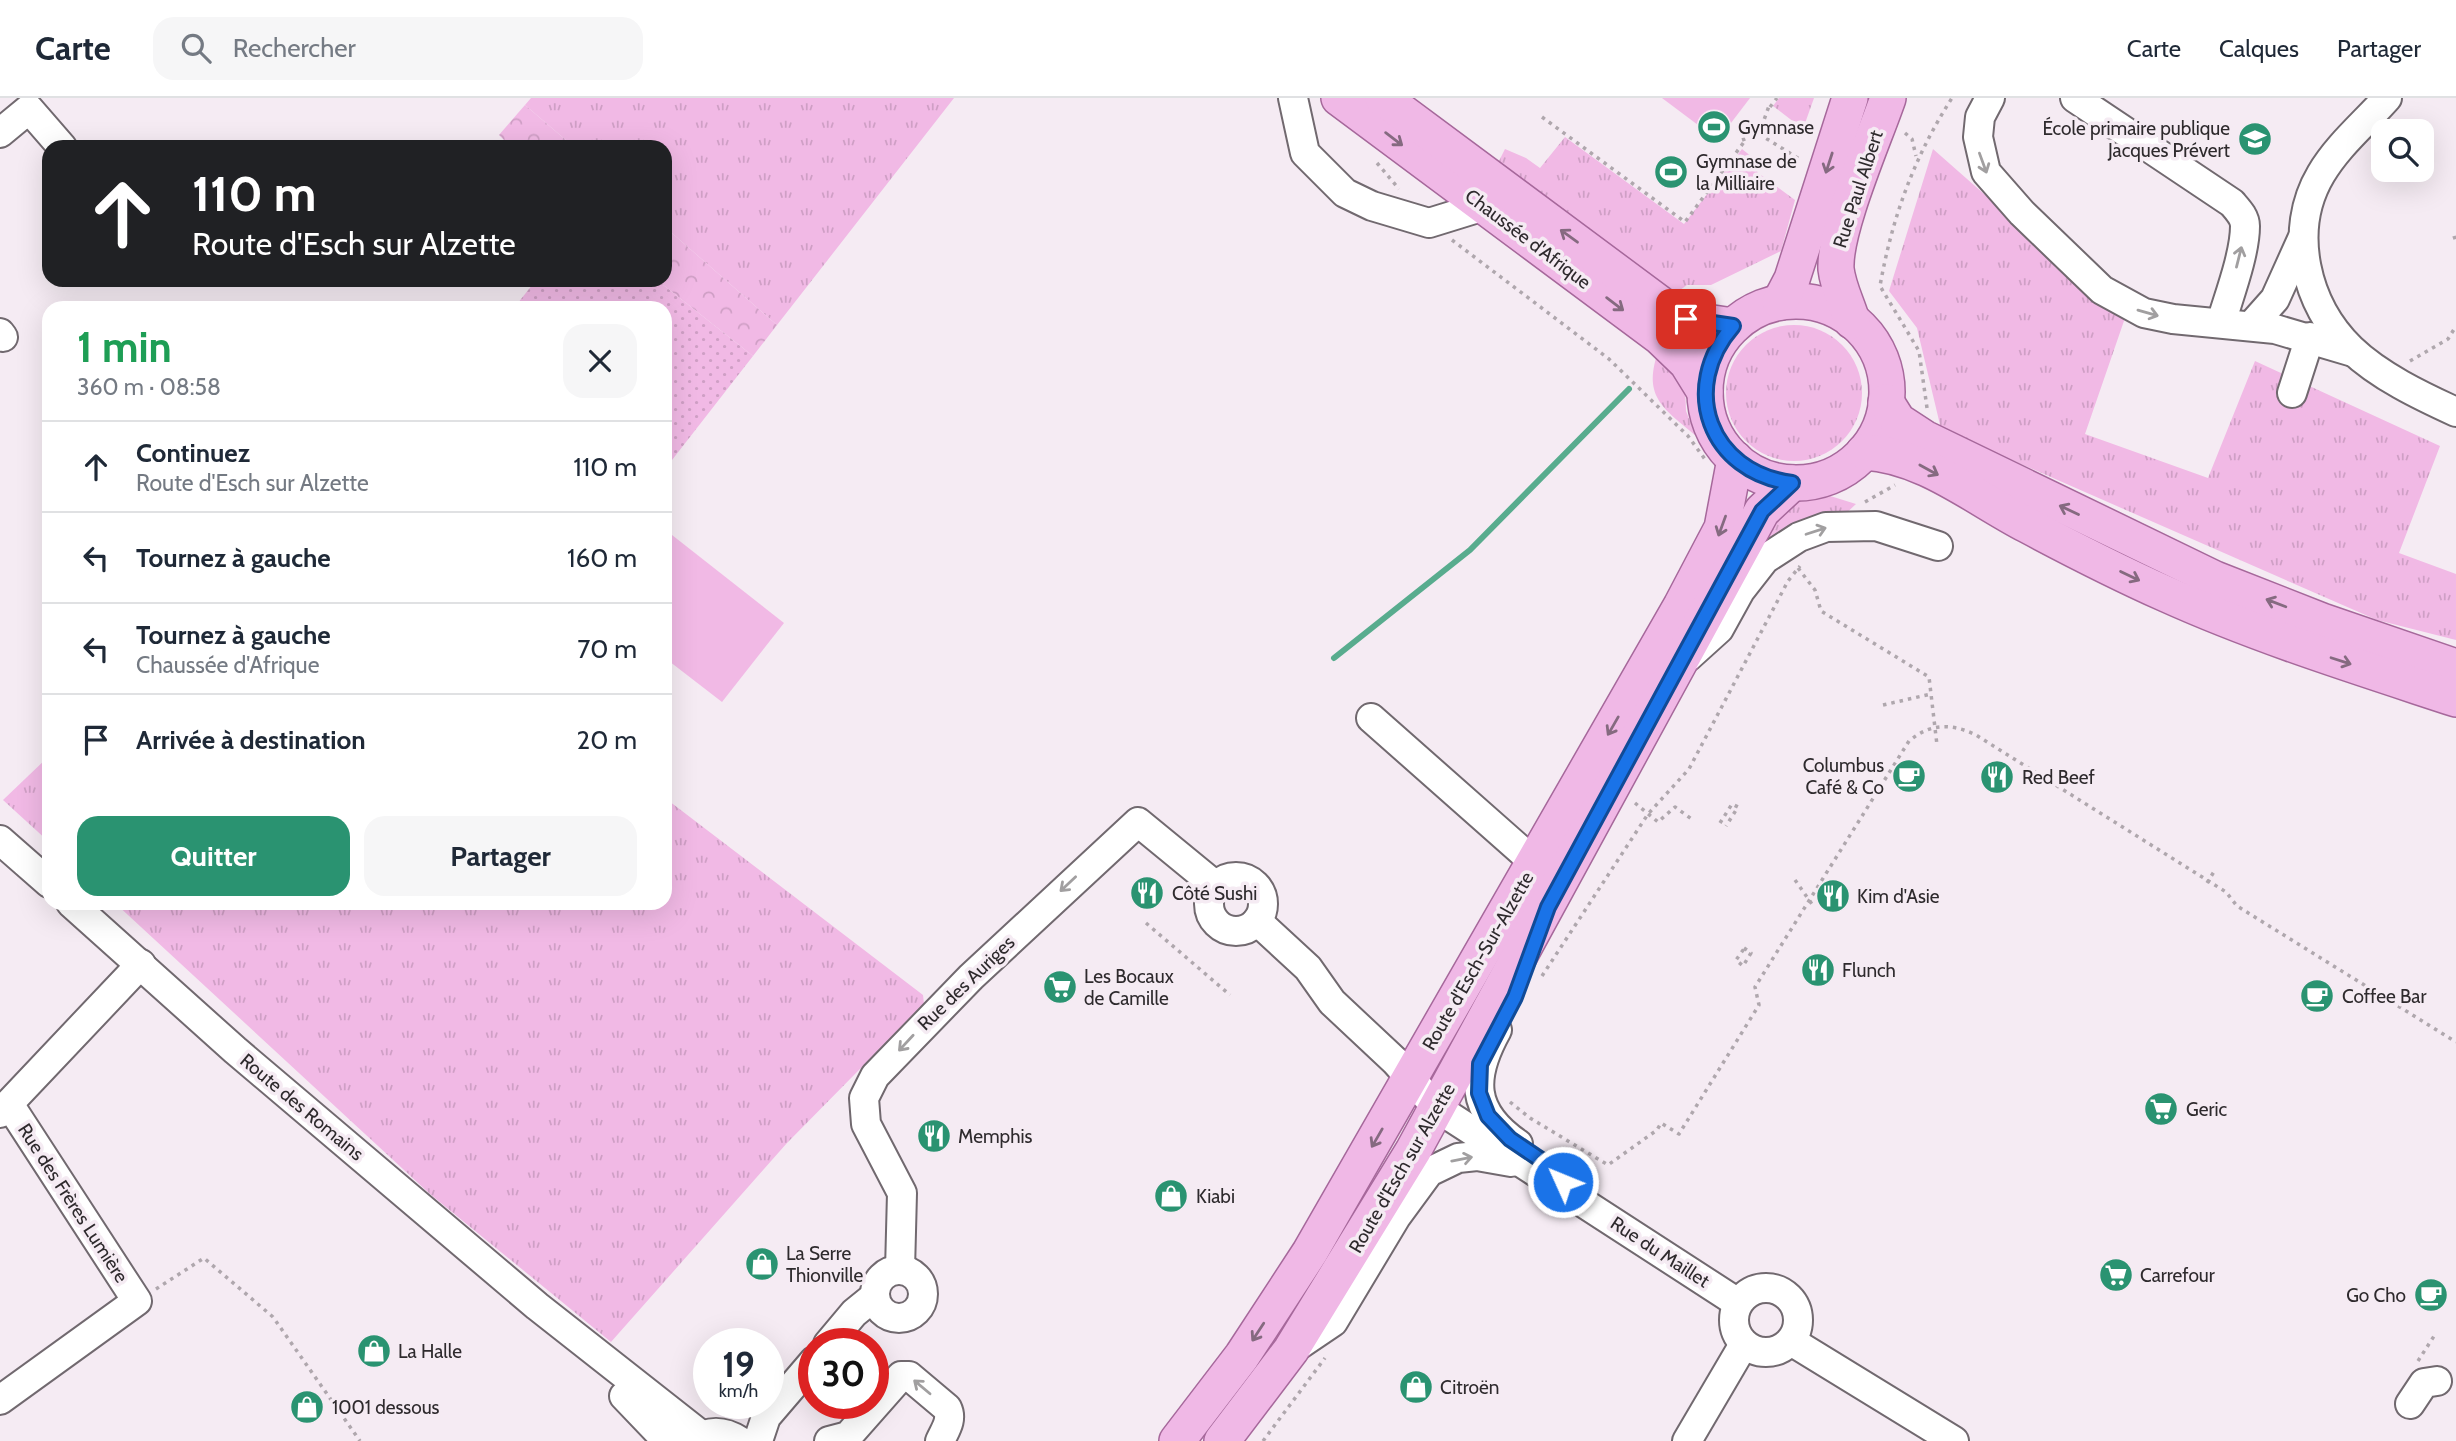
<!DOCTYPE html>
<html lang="fr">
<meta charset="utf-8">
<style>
body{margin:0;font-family:Cabin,sans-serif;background:#f6f6f7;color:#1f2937;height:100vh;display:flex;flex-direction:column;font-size:26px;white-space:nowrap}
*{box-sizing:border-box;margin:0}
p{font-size:23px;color:#747a83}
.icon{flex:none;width:38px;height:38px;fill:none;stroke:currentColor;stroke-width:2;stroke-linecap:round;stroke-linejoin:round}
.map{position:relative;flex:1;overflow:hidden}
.details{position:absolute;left:42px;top:203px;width:630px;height:609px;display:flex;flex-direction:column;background:#fff;border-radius:21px;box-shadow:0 7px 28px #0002}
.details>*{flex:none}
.guide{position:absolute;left:42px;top:42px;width:630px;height:147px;border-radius:21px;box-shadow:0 7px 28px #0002;background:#202124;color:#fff;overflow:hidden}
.fabs{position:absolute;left:2371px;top:21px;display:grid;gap:14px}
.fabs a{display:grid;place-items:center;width:63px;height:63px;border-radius:14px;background:#fff;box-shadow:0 7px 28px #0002;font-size:35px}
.speed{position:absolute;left:693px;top:1230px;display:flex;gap:14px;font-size:35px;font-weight:700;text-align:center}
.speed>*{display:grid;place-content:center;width:91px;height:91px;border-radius:50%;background:#fff;box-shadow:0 7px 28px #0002;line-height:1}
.speed small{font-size:18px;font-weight:400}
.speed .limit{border:10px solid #d22;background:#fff;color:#111}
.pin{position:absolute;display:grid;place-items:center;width:60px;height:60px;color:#fff;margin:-30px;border-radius:14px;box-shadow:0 4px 10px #0006}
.me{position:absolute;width:77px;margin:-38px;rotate:314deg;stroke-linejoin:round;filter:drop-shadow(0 0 5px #0008)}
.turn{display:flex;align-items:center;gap:24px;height:147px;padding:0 35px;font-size:32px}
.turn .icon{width:91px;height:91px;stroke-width:2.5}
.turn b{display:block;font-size:49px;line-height:60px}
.round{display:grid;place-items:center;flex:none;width:74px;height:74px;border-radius:21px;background:#f6f6f7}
.head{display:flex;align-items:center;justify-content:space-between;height:119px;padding:0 35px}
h1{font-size:42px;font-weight:700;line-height:52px;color:#1e9e55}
.action{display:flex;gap:14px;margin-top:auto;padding:14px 35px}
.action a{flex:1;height:80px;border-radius:21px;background:#2a9371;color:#fff;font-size:28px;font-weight:700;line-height:80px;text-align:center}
.action a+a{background:#f6f6f7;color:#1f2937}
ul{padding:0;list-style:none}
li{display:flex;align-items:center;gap:21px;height:91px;padding:0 35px;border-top:2px solid #e0e1e3}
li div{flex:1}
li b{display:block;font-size:26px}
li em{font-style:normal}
header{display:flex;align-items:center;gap:42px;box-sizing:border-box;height:98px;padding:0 35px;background:#fff;border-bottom:2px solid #e0e1e3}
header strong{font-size:33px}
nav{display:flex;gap:38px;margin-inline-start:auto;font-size:24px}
.search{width:490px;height:63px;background:#f6f6f7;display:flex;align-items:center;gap:18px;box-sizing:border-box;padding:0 24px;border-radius:21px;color:#747a83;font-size:26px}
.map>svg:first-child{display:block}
.grass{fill:url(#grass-tufts)}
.forest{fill:url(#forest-crowns)}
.garden{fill:url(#garden-dots)}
.pitch{fill:#f1b9e5}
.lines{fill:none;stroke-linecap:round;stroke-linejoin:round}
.stream{stroke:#58ac8e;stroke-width:6}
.minor-casing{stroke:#71696f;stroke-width:32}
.major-casing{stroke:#a6689b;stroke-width:38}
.path{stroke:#afa7ad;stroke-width:3.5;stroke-dasharray:3.5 5;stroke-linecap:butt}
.minor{stroke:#fff;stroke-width:28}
.major{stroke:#f0b8e6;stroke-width:35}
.oneway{stroke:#856a80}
.oneway2{stroke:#a19fa0}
.route-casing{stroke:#114b97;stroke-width:18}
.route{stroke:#1a73e8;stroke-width:12}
.labels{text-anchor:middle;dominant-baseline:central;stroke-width:7;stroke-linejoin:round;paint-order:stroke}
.poi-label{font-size:19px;fill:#2e2a2d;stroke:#f5ebf3;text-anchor:start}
.street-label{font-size:19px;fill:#2e2a2d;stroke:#f5ebf3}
</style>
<header>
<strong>Carte</strong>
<div class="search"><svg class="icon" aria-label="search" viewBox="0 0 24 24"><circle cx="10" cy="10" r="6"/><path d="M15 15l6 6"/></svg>Rechercher</div>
<nav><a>Carte</a><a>Calques</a><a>Partager</a></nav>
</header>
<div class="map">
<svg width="2456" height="1343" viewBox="0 0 2456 1343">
<defs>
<pattern id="grass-tufts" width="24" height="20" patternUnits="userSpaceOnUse" patternTransform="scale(1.75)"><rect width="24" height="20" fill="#f1b9e5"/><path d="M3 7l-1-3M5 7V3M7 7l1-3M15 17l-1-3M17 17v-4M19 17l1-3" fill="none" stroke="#cf9fc5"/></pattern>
<pattern id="forest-crowns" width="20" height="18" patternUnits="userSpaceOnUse" patternTransform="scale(1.75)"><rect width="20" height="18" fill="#f1b9e5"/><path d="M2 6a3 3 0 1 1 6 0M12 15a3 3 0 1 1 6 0" fill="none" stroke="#cf9fc5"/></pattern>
<pattern id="garden-dots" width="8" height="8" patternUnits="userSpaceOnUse" patternTransform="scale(1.75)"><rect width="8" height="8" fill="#f1b9e5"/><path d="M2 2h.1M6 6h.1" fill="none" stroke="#cf9fc5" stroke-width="1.8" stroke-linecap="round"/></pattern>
</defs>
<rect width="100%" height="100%" fill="#f5ebf3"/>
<g class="grass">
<path d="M531 0H954L777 227 665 129V49H574L525 7Z"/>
<path d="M1779 0H1814L1803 31 1773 8Z"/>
<path d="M1565 39 1684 126 1742 51 1762 67 1757 74 1795 102 1781 153 1711 187H1687L1676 195 1497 67 1505 51 1526 60 1540 70Z"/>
<path d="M1933 51 2125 220 2085 336 2208 380 2255 263 2440 348 2399 455 2456 476V542L2377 522 1941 331 1917 230 1889 193Z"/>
<circle cx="1794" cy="295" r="68"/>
<path d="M1658 254 1685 288 1686 313 1696 338C1665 311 1642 300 1658 254Z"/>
<path d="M1827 397 1856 406 1840 421 1774 445 1761 439 1791 401H1812Z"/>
<path d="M49 658V744L3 702Z"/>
<path d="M665 700 923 897 924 906 787 1045 611 1244 430 1096 115 805H665Z"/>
</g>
<g class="forest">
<path d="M525 7 574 49H511L499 37Z"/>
<path d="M665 129 777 227 753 258 657 182H665Z"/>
</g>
<path class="garden" d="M536 182H657L753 258 665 371V210H514Z"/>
<g class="pitch">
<path d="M1662 0H1750L1718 42Z"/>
<path d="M672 437 784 525 722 604 665 560V446Z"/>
</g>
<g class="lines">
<path class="stream" d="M1334 560 1470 452 1629 291"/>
<g class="minor-casing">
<g id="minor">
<path d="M1293 0 1305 55 1345 95 1372 108 1429 125 1484 108"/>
<path d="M1990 0 1980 19 1978 39 1986 74 2022 115 2102 192 2144 215 2173 221 2275 231 2353 254"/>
<path d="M2075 0 2232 105C2238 112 2245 119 2245 128 2245 156 2229 198 2221 225"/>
<path d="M2387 0C2365 25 2338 47 2321 76 2287 133 2306 207 2351 251 2379 278 2421 298 2456 314"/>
<path d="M0 35 29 11 62 49"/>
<path d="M2251 228 2275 201 2303 139"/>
<path d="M0 235 3 239"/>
<path d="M2292 295 2310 239"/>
<path d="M1688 559 1719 531 1740 493 1765 461 1799 439 1826 429 1876 428 1938 448"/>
<path d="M1371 620 1535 765"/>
<path d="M0 742 49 785"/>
<circle cx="1236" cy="806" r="27"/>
<path d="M71 805 235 952 537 1208 701 1337"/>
<path d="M1257 823 1308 870 1332 904 1395 963 1437 1010 1738 1205"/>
<path d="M1497 932C1471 979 1470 1013 1518 1046"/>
<path d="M0 1015 141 866"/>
<path d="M900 1172 902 1095 866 1026 864 1000 875 978 971 879 1138 724 1216 788"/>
<circle cx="899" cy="1196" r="24"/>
<circle cx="1766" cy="1222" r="32"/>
<path d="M1791 1243 1954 1343"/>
<path d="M828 1246 854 1215 875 1198"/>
<path d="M1296 1249 1333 1224 1396 1119 1429 1074 1458 1060 1477 1058 1511 1064"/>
<path d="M624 1298 667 1343"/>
<path d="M0 1302 137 1203 9 1006"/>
<path d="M2410 1306 2424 1285 2437 1283"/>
<path d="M692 1343C709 1332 723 1332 740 1343"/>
<path d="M758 1343 766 1319 814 1263"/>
<path d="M829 1343 848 1338 901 1278H909L947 1310C953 1322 945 1332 940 1343"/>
<path d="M1687 1343 1744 1246"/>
</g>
</g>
<g class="major-casing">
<g id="major">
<path d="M1339 0 1660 239 1687 265 1705 294"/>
<path d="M1383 0 1671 214 1686 221 1733 228"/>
<circle cx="1796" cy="294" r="91"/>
<path d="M1780 204 1792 181 1850 0"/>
<path d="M1852 223C1847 206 1838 189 1836 171 1834 131 1874 41 1888 0"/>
<path d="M1886 304 1898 323 1924 340 2215 481 2322 523 2456 569"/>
<path d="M1864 354C1924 357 1975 400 2027 427 2072 451 2119 475 2166 496 2259 538 2359 569 2456 601"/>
<path d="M1177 1343 1242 1258 1310 1154 1681 508 1722 430 1735 361"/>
<path d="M1222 1343 1291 1252 1413 1053 1762 413 1792 385"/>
</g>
</g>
<g class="path">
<path d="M1770 9 1777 0"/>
<path d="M1542 19 1685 124 1744 44"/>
<path d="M1905 35 1912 41 1916 58"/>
<path d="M1759 36 1801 62"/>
<path d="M1742 42 1759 36 1769 8"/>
<path d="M1377 65 1399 91"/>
<path d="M2454 138 2456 144"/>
<path d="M1452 142 1609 261 1688 338 1707 364"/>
<path d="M2410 263 2448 241 2456 228"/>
<path d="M1927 310 1919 253 1880 188C1892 120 1914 59 1952 0"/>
<path d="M1865 404 1895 387"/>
<path d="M1798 470 1815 492 1821 513 1929 579 1937 647"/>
<path d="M1883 607 1931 596"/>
<path d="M1635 705 1658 724 1675 709 1693 722"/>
<path d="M1720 725 1732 706 1738 709 1726 728"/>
<path d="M1795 782 1814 809"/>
<path d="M2207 785 2215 772"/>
<path d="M1146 825 1230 897"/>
<path d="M1744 850 1751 855 1743 868 1736 862 1746 848"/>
<path d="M1542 878 1648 716 1689 671 1788 483 1800 468"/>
<path d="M1510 1004 1530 1020 1608 1067 1657 1032 1661 1025 1679 1036 1759 907 1755 889 1909 643C1931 625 1951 625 1976 637L2226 794 2237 808 2456 944"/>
<path d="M156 1191 204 1160 273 1219 360 1343"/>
<path d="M2418 1263 2436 1235"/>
<path d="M1263 1343 1325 1260"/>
</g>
<use href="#minor" class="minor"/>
<use href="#major" class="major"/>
</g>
<defs><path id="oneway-shaft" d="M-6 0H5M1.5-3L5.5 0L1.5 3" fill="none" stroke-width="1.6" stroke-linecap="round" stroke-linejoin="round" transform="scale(1.75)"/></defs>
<g class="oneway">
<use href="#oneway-shaft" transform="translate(1394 41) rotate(37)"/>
<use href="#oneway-shaft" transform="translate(1829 65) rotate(108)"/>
<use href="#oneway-shaft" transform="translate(1569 138) rotate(-144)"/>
<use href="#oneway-shaft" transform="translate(1615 206) rotate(37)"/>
<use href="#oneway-shaft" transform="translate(1929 372) rotate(29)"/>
<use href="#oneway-shaft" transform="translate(2069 412) rotate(-155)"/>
<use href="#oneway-shaft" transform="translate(1722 428) rotate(110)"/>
<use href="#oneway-shaft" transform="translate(2130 478) rotate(26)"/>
<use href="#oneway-shaft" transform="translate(2276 505) rotate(-159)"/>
<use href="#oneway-shaft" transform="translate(2341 563) rotate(18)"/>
<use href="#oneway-shaft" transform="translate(1613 628) rotate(120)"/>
<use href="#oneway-shaft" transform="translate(1377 1040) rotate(120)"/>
<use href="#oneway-shaft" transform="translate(1258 1234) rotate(123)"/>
</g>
<g class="oneway2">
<use href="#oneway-shaft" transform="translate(1983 65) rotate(70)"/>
<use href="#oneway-shaft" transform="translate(2239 159) rotate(-76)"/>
<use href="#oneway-shaft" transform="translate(2148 215) rotate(16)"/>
<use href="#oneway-shaft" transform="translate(1816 433) rotate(-18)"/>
<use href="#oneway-shaft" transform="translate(1068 786) rotate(137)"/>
<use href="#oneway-shaft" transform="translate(906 945) rotate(133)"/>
<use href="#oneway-shaft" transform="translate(1462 1061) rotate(-11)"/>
<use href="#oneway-shaft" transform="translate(922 1289) rotate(-140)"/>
</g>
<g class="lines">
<g class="route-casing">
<path id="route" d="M1563 1084 1547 1066 1510 1041 1488 1018 1479 995 1480 966 1515 899 1548 809 1762 413 1792 385C1709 374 1679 290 1733 228L1686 221"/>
</g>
<use href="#route" class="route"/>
</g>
<defs>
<g id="stadium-disc" transform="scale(1.75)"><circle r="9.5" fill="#2a9371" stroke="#f5ebf3"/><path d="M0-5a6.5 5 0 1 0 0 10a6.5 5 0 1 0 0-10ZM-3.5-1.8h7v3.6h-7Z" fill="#fff"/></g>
<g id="school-disc" transform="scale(1.75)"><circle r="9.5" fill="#2a9371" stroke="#f5ebf3"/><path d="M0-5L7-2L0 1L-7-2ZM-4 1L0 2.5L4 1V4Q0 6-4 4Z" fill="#fff"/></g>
<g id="cafe-disc" transform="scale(1.75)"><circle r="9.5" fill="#2a9371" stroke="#f5ebf3"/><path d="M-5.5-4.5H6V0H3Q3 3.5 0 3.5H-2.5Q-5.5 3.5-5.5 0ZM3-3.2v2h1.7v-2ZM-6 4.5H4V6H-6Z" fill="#fff"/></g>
<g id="restaurant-disc" transform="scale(1.75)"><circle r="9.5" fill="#2a9371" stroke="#f5ebf3"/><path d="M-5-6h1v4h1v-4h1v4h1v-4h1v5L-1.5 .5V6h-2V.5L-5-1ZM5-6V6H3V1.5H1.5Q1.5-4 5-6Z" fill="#fff"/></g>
<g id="supermarket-disc" transform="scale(1.75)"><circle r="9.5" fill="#2a9371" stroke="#f5ebf3"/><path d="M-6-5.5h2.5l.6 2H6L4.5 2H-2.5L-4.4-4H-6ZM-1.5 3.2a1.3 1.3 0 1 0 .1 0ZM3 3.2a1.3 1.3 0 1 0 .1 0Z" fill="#fff"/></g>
<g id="shop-disc" transform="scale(1.75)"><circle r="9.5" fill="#2a9371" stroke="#f5ebf3"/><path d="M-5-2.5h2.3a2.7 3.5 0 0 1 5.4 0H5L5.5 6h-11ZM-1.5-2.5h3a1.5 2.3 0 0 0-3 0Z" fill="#fff"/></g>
</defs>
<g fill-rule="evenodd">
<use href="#stadium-disc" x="1714" y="29"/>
<use href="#school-disc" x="2255" y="41"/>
<use href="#stadium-disc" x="1671" y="74"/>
<use href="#cafe-disc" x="1909" y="678"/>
<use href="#restaurant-disc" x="1997" y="679"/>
<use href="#restaurant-disc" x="1147" y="795"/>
<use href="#restaurant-disc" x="1833" y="798"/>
<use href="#restaurant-disc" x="1818" y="872"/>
<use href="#supermarket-disc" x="1060" y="889"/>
<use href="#cafe-disc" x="2317" y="898"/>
<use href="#supermarket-disc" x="2161" y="1011"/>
<use href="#restaurant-disc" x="934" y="1038"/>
<use href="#shop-disc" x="1171" y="1098"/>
<use href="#shop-disc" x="762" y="1166"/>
<use href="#supermarket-disc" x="2116" y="1177"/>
<use href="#cafe-disc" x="2431" y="1197"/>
<use href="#shop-disc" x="374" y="1253"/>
<use href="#shop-disc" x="1416" y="1289"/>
<use href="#shop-disc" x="307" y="1309"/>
</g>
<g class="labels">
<g class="poi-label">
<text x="1738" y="29">Gymnase</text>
<text x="2230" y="30" text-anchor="end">École primaire publique<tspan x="2230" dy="22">Jacques Prévert</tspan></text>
<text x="1696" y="63">Gymnase de<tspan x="1696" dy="22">la Milliaire</tspan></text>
<text x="1884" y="667" text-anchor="end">Columbus<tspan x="1884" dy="22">Café &amp; Co</tspan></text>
<text x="2022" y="679">Red Beef</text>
<text x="1172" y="795">Côté Sushi</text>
<text x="1857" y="798">Kim d'Asie</text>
<text x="1842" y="872">Flunch</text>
<text x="1084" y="878">Les Bocaux<tspan x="1084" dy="22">de Camille</tspan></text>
<text x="2342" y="898">Coffee Bar</text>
<text x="2186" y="1011">Geric</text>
<text x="958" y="1038">Memphis</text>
<text x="1196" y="1098">Kiabi</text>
<text x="786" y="1155">La Serre<tspan x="786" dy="22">Thionville</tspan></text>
<text x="2140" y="1177">Carrefour</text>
<text x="2406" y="1197" text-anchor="end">Go Cho</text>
<text x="398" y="1253">La Halle</text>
<text x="1440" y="1289">Citroën</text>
<text x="332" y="1309">1001 dessous</text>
</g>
<g class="street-label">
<text transform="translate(1858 91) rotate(-72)">Rue Paul Albert</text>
<text transform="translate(1528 141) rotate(37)">Chaussée d'Afrique</text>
<text transform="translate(1478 863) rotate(-60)">Route d'Esch-Sur-Alzette</text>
<text transform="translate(966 885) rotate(-44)">Rue des Auriges</text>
<text transform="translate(302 1009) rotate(40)">Route des Romains</text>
<text transform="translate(1402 1070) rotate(-60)">Route d'Esch sur Alzette</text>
<text transform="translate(73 1105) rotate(57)">Rue des Frères Lumière</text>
<text transform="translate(1660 1154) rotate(33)">Rue du Maillet</text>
</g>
</g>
</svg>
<div class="fabs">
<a><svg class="icon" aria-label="search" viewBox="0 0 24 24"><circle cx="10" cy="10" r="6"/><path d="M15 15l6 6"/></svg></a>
</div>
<div class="speed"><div>19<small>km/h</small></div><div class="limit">30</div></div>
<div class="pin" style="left:1686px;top:221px;background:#d93025"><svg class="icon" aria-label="arrive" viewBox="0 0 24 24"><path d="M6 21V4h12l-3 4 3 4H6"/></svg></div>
<svg class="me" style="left:1563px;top:1084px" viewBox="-20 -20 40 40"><circle r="17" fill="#1a73e8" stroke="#fff" stroke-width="3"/><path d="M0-11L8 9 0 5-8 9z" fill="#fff"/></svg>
<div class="guide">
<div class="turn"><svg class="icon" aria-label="ahead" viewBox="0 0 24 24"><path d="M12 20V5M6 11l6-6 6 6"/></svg><div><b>110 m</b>Route d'Esch sur Alzette</div></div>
</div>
<section class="details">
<div class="head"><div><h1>1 min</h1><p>360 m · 08:58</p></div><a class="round"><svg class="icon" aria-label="close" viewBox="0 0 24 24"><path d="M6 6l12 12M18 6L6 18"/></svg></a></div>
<ul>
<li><svg class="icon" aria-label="ahead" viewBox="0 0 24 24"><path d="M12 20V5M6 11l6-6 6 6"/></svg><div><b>Continuez</b><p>Route d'Esch sur Alzette</p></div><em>110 m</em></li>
<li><svg class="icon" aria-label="left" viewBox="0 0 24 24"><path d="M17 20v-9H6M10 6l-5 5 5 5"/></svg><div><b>Tournez à gauche</b></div><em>160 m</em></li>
<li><svg class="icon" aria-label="left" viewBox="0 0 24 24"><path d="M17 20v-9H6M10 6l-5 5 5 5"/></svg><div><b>Tournez à gauche</b><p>Chaussée d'Afrique</p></div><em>70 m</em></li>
<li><svg class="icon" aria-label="arrive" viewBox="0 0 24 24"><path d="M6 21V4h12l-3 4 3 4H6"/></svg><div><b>Arrivée à destination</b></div><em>20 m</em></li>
</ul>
<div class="action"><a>Quitter</a><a>Partager</a></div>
</section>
</div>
